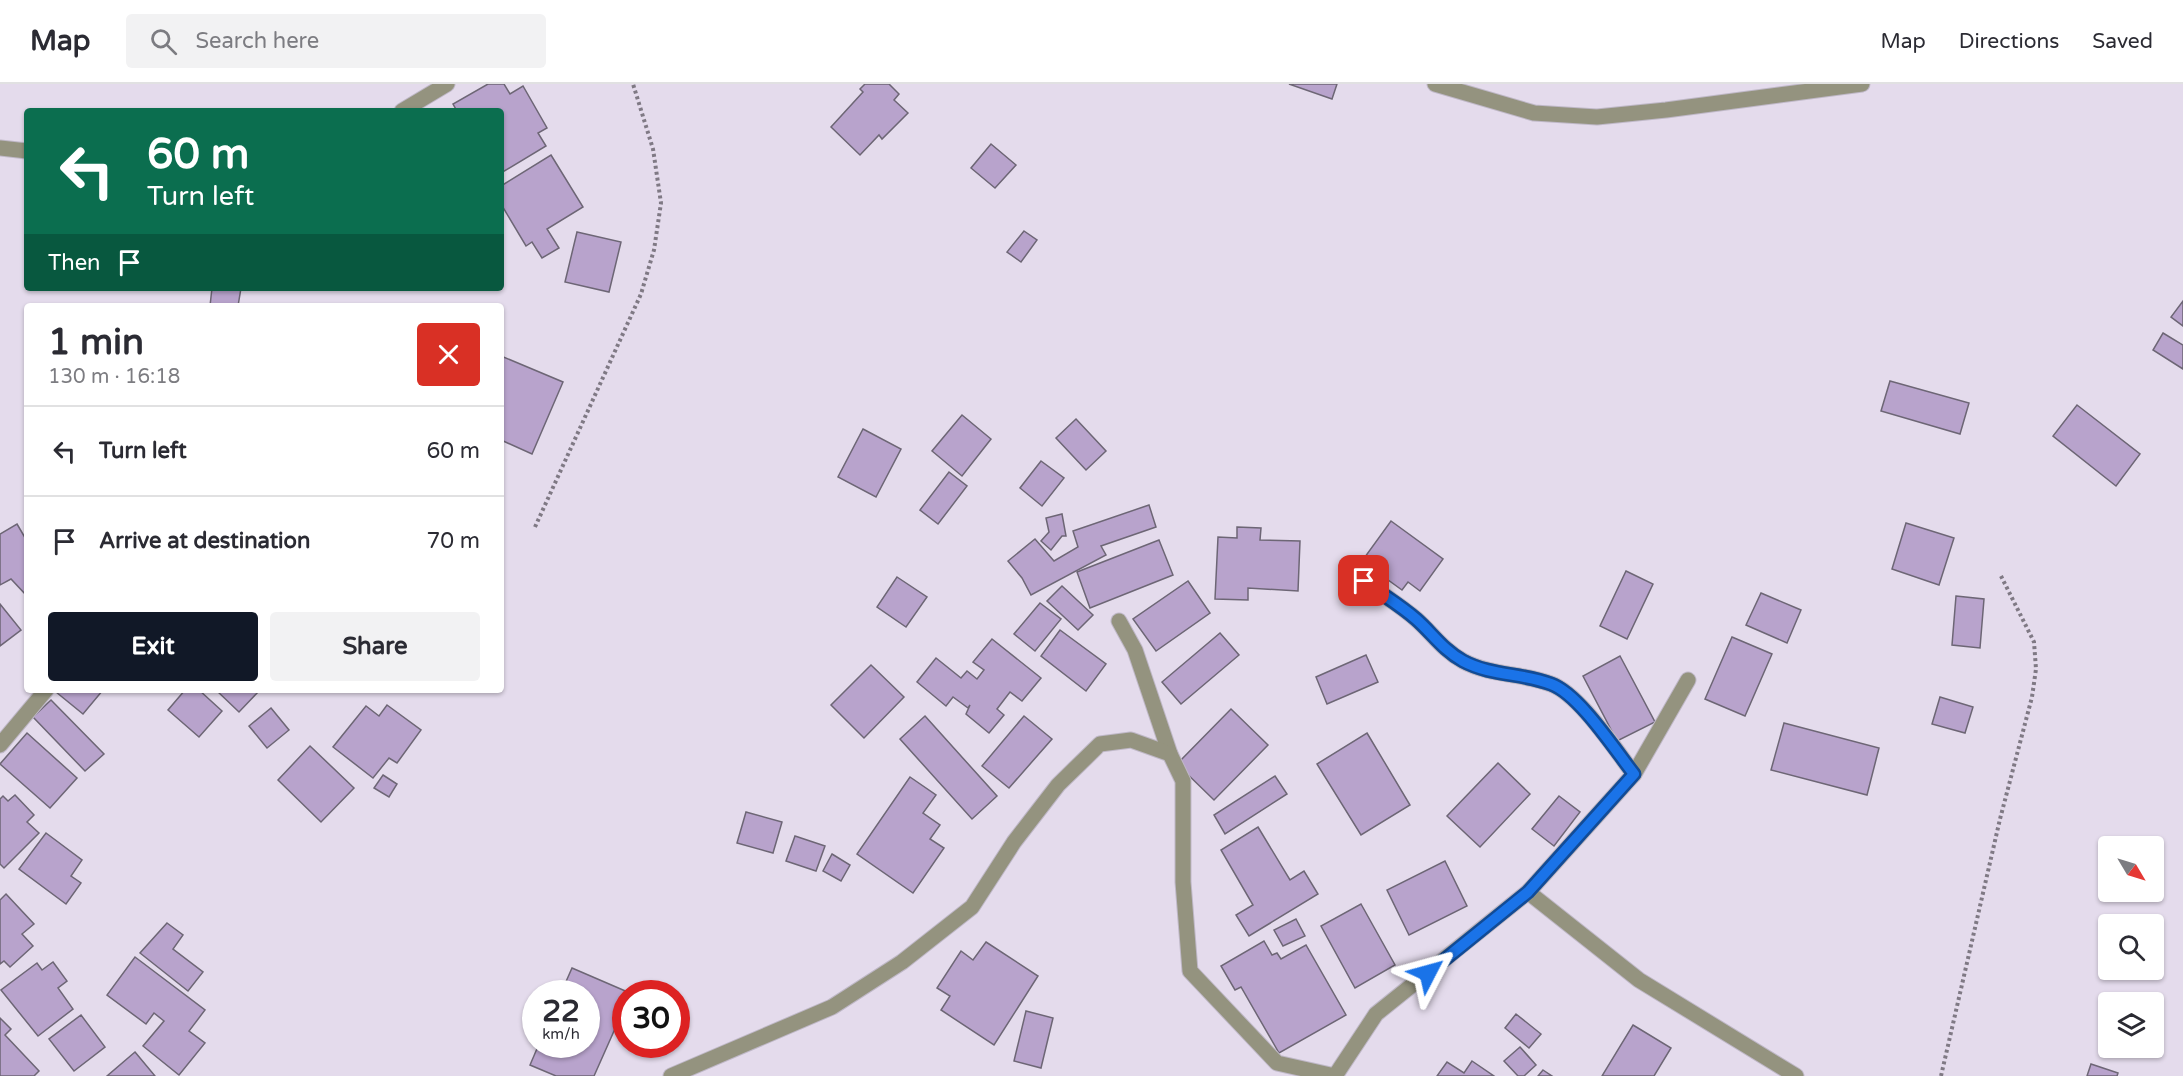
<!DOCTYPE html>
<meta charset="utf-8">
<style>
body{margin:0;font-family:"Varela Round",sans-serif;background:#f2f2f3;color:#2b2b33;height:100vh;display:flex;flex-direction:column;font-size:22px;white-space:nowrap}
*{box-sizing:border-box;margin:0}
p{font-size:20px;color:#7c7c81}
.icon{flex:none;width:33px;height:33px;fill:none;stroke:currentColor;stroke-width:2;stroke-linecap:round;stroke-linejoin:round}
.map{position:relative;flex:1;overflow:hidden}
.panel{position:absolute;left:24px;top:219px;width:480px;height:390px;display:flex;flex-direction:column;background:#fff;border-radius:6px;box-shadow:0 2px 4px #0004}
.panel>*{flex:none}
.guide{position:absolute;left:24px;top:24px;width:480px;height:183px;border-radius:6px;box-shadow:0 2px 4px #0004;background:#0b6e4f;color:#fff;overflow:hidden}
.needle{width:39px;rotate:128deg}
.fabs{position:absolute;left:2098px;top:752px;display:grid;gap:12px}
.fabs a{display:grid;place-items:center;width:66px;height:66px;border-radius:6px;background:#fff;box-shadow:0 2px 4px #0004;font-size:30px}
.speed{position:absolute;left:522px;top:896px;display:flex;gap:12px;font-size:30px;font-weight:700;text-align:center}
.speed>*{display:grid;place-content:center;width:78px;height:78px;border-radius:50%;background:#fff;box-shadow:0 2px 4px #0004;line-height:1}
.speed small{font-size:15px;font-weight:400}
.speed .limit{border:9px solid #d22;background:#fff;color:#111}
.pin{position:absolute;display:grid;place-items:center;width:51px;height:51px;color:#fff;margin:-26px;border-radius:12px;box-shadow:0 3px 9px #0006}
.me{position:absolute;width:66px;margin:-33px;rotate:51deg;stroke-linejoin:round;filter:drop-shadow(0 0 4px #0008)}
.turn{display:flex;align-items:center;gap:21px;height:126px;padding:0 24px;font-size:27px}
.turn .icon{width:78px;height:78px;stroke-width:2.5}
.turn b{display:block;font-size:42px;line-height:51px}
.then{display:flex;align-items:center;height:57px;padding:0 24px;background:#0003;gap:12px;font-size:22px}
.round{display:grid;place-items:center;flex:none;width:63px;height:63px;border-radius:6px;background:#f2f2f3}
.headline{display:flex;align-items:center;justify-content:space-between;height:102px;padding:0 24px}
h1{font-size:36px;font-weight:700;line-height:45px}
.action{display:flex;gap:12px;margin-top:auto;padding:12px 24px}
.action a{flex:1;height:69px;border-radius:6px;background:#111827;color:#fff;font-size:24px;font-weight:700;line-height:69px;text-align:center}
.action a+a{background:#f2f2f3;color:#2b2b33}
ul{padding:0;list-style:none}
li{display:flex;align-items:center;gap:18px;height:90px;padding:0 24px;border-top:2px solid #e1e1e2}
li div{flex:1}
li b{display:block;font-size:22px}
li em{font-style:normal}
header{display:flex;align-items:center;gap:36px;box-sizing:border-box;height:84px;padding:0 30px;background:#fff;border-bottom:2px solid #e1e1e2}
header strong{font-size:28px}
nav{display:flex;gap:33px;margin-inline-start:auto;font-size:21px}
.search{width:420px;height:54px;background:#f2f2f3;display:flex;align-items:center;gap:15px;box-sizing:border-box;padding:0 21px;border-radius:6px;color:#7c7c81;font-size:22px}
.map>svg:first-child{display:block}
.building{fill:#b8a3cc;stroke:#6d6675;stroke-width:1.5}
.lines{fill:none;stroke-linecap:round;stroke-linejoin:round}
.street-casing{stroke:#bfb8c7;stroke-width:17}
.path{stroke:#7f7984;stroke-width:4;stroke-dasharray:3 3;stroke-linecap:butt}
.street{stroke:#94937f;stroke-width:15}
.route-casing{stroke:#114b97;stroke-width:15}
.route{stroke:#1a73e8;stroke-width:10}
</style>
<header>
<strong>Map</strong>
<div class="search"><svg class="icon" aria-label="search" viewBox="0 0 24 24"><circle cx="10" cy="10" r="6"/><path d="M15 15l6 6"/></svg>Search here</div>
<nav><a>Map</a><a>Directions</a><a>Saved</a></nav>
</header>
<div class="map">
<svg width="2183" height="992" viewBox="0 0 2183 992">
<rect width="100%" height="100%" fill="#e4dbec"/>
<g class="building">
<path d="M488 0H504L510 10 523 2 547 44 538 49 546 62 501 89V27H457L453 20Z"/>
<path d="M865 0H889L899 10 894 16 908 29 882 55 879 51 860 71 831 43 863 8 860 5Z"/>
<path d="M1289 0H1337L1332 15Z"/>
<path d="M991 60 1016 81 995 104 971 84Z"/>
<path d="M551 71 583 123 547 145 559 164 542 174 532 158 526 162 501 120V102Z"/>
<path d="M1024 147 1037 156 1021 178 1007 168Z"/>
<path d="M577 148 621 158 609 208 565 198Z"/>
<path d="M212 204H241L238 222H210Z"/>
<path d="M2183 217V242L2171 233Z"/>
<path d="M2163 249 2183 261V285L2153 266Z"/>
<path d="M501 272 563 298 532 370 501 356Z"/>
<path d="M1890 297 1969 319 1960 350 1881 327Z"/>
<path d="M2077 321 2140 370 2116 402 2053 352Z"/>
<path d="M962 331 991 355 962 392 932 367Z"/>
<path d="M1076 335 1106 367 1086 386 1056 354Z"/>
<path d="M863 345 901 365 876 413 838 393Z"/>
<path d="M1041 377 1064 394 1042 422 1020 404Z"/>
<path d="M949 388 967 402 938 440 920 426Z"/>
<path d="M1149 421 1156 443 1101 462 1106 471 1031 511 1022 494 1008 477 1035 455 1054 477 1078 463 1073 447Z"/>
<path d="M1062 430 1066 452H1062L1051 466 1041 457 1049 448 1046 434Z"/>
<path d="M1391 437 1443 475 1420 507 1408 498 1402 506 1362 477Z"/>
<path d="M1906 439 1954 454 1939 501 1892 485Z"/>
<path d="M17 440 27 457V512L11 495 0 501V450Z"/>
<path d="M1237 443 1261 444 1260 456 1300 457 1298 507 1248 504V516L1215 515 1218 453 1237 454Z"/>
<path d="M1159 456 1173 491 1090 524 1077 488Z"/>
<path d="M1626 487 1653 500 1627 555 1600 542Z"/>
<path d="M897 493 927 513 906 543 877 523Z"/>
<path d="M1188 497 1210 529 1156 567 1133 535Z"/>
<path d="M1062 502 1093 531 1078 546 1047 517Z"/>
<path d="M1761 509 1801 526 1787 559 1746 541Z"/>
<path d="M1956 512 1984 515 1980 564 1952 561Z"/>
<path d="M1040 519 1061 535 1035 567 1014 550Z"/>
<path d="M0 520 21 546 0 562Z"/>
<path d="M1060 546 1106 580 1086 607 1041 572Z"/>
<path d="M1220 549 1239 571 1181 620 1162 598Z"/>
<path d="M1732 553 1772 570 1745 632 1705 615Z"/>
<path d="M992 555 1041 594 1022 617 1010 608 997 625 1004 631 989 649 966 630 970 621 968 624 953 613 946 622 917 598 936 574 961 594 967 587 977 595 984 586 973 578Z"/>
<path d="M1366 571 1378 598 1327 620 1316 593Z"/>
<path d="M1620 572 1655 638 1617 657 1583 592Z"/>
<path d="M871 581 904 613 864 654 831 621Z"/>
<path d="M58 606H103L83 630 56 608Z"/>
<path d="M185 606H199L222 627 199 653 168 626Z"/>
<path d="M216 606H260L239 628Z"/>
<path d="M1940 613 1973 623 1965 649 1932 640Z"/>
<path d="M51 616 104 670 85 687 33 633Z"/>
<path d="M387 621 421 646 397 679 389 674 373 694 333 663 366 622 379 632Z"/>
<path d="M271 624 289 646 267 664 249 642Z"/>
<path d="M1231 625 1268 661 1214 716 1177 680Z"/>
<path d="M925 632 997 712 972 735 900 655Z"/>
<path d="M1024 632 1052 655 1009 704 982 682Z"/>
<path d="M1784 639 1879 664 1867 711 1771 686Z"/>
<path d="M27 649 77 694 50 724 0 680Z"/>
<path d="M1367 649 1410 721 1361 751 1317 680Z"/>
<path d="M310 662 354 704 321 738 278 696Z"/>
<path d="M1498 679 1530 710 1480 763 1447 732Z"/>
<path d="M383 691 397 700 389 713 374 704Z"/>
<path d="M1275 692 1287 710 1225 750 1214 731Z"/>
<path d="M910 693 936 711 923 729 940 741 930 755 944 764 913 809 857 770Z"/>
<path d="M15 711 34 731 27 738 39 749 4 784 0 780V715L3 712 8 717Z"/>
<path d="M1559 712 1580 728 1554 762 1532 745Z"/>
<path d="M746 728 782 738 773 769 737 759Z"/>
<path d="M1258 743 1290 796 1304 787 1318 810 1249 852 1236 831 1253 821 1221 766Z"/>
<path d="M46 749 82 776 71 792 81 799 66 820 19 785Z"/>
<path d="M795 752 825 762 816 787 786 777Z"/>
<path d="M832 770 850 781 841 797 823 787Z"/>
<path d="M1445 777 1467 822 1409 851 1387 806Z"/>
<path d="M6 810 34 840 22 850 33 862 10 883 4 877 0 880V816Z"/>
<path d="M1361 820 1395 881 1355 904 1321 842Z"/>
<path d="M1296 835 1305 852 1283 862 1274 846Z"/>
<path d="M167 839 183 851 173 865 203 888 188 907 140 869Z"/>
<path d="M1264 857 1272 871 1277 869 1281 875 1306 861 1346 931 1279 969 1241 903 1235 906 1221 882Z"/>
<path d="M986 858 1038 892 994 961 941 926 950 912 937 904 961 867 973 876Z"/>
<path d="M135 873 205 926 189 947 205 959 179 991 143 962 164 937 154 929 146 940 107 911Z"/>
<path d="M53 878 67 897 58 904 73 925 38 952 1 906 37 879 42 886Z"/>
<path d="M572 884 630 909H626V920L594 992H556L530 981 539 960H586V909H561Z"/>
<path d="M1026 927 1053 934 1041 984 1014 977Z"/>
<path d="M1516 930 1541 950 1529 964 1505 944Z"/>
<path d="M81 931 105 963 74 987 49 955Z"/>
<path d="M0 934 11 945 5 951 39 987 34 992H0Z"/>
<path d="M1633 941 1671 964 1654 992H1602Z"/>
<path d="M1520 963 1536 981 1524 992H1518L1504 977Z"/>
<path d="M135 968 155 992H107Z"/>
<path d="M1472 977 1494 992H1437L1447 978 1464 989Z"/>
<path d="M2091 980 2118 989 2117 992H2087Z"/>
<path d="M1543 986 1552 992H1538Z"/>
</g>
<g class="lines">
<g class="street-casing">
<g id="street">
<path d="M1435 0 1534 29 1597 33 1666 26 1862 0"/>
<path d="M402 27 447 0"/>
<path d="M0 64 27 67"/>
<path d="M1364 497C1381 510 1400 521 1416 535 1432 549 1443 566 1463 577 1491 592 1522 589 1551 600 1579 610 1615 665 1634 690"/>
<path d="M1119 537 1135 566 1170 670"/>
<path d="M0 661 46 606"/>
<path d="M1528 808 1639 896 1796 992"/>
<path d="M671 992 832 923 902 878 972 823 1014 758 1058 701 1100 660 1131 656 1170 670 1183 697V798L1190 887 1277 979 1335 992"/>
<path d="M1335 992 1376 930 1528 808 1634 690 1688 596"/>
</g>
</g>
<g class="path">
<path d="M535 443 641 210 654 166 661 119 653 65 633 0"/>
<path d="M1941 992 2000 735 2032 613 2036 585 2034 558 2001 492"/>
</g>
<use href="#street" class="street"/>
</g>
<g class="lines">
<g class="route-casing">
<path id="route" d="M1364 497C1381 510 1400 521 1416 535 1432 549 1443 566 1463 577 1491 592 1522 589 1551 600 1579 610 1615 666 1634 690L1528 808 1428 889"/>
</g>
<use href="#route" class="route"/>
</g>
</svg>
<div class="fabs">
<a><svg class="needle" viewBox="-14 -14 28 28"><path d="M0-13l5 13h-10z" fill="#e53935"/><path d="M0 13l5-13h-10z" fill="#7c7c81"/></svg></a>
<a><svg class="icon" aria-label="search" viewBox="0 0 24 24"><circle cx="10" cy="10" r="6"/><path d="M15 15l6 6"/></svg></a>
<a><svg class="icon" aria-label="layers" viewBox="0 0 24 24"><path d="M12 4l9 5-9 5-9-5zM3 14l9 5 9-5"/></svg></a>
</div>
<div class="speed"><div>22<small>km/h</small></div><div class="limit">30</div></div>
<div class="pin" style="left:1364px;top:497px;background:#d93025"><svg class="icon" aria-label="arrive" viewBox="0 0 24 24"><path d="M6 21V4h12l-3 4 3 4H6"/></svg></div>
<svg class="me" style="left:1428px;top:889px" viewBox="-20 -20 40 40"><path d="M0-17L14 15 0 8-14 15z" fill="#1a73e8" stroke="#fff" stroke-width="4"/></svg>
<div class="guide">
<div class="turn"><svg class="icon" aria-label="left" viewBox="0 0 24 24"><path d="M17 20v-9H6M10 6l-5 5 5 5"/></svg><div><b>60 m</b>Turn left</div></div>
<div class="then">Then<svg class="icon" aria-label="arrive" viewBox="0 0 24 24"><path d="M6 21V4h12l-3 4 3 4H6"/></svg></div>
</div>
<section class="panel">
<div class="headline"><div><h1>1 min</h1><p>130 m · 16:18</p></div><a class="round" style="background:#d93025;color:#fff"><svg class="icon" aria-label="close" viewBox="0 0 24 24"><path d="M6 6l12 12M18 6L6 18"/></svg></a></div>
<ul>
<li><svg class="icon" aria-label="left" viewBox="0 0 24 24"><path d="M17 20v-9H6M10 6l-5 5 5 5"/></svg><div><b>Turn left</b></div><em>60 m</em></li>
<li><svg class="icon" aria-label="arrive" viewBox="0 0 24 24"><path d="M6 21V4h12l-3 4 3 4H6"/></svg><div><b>Arrive at destination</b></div><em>70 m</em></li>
</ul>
<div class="action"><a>Exit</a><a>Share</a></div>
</section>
</div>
